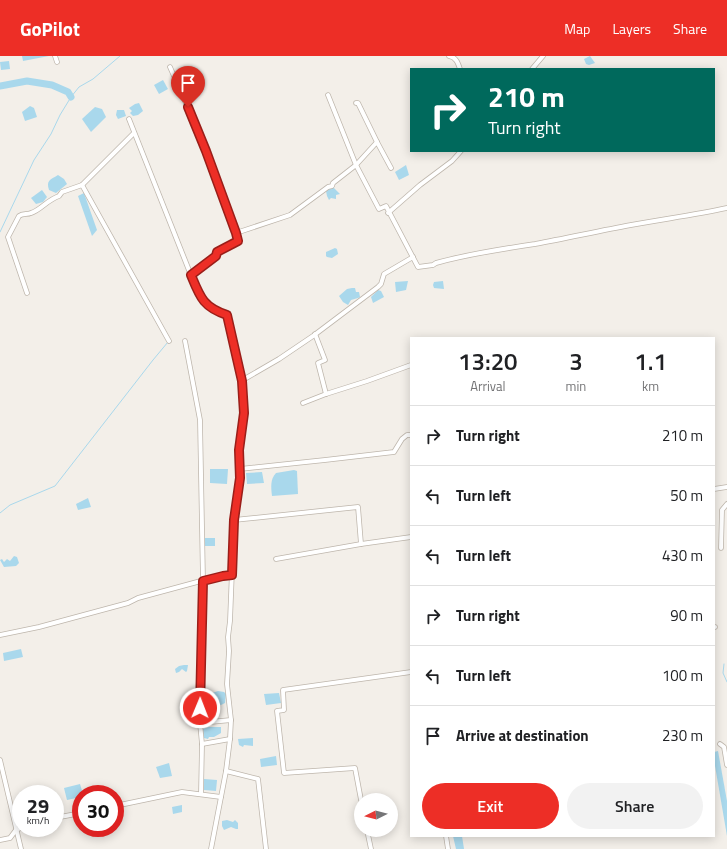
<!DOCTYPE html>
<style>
body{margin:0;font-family:"Titillium Web",sans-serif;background:#f2f2f2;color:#202124;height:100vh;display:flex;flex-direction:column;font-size:15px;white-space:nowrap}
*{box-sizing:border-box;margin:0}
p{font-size:13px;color:#757577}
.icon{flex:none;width:22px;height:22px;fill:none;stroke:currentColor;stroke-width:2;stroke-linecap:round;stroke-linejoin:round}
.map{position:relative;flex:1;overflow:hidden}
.sheet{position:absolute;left:410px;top:281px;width:305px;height:500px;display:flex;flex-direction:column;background:#fff;border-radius:0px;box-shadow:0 2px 10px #0003}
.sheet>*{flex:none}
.banner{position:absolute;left:410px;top:12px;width:305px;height:84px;border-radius:0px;box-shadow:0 2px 10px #0003;background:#00695c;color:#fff;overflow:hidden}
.needle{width:26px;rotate:264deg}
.fabs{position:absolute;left:354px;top:737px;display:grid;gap:8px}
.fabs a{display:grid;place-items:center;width:44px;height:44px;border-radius:50%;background:#fff;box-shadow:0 2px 10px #0003;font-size:20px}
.speed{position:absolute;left:12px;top:729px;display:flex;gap:8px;font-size:20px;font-weight:700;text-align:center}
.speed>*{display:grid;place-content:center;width:52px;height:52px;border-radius:50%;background:#fff;box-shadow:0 2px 10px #0003;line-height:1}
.speed small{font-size:10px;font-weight:400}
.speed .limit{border:6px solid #d22;background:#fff;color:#111}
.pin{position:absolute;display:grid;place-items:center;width:34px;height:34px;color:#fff;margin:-41px -17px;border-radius:50% 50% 50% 0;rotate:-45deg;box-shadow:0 0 4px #0007}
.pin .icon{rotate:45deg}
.me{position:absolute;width:44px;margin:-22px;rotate:1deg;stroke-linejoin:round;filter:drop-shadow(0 0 3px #0008)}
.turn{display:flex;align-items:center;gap:14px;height:84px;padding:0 12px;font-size:18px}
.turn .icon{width:52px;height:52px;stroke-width:2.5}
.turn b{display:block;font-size:28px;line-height:34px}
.eta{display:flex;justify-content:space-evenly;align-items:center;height:68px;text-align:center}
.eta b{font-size:24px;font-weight:600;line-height:28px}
.action{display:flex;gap:8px;margin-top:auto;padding:8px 12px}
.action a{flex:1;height:46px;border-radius:24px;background:#ed2e26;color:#fff;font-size:16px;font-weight:600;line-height:46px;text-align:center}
.action a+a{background:#f2f2f2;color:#202124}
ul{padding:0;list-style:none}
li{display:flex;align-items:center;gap:12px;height:60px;padding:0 12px;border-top:1px solid #e0e0e0}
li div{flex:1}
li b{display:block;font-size:15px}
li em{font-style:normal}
header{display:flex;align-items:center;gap:24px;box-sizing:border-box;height:56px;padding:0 20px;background:#ed2e26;color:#fff}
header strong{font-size:19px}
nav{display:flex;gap:22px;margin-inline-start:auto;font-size:14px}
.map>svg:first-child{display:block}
.water{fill:#a9d8ec}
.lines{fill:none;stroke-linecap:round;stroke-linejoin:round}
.stream{stroke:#a9d8ec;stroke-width:1}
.river{stroke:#a9d8ec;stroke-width:7}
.street-casing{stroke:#beb6ac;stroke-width:5.5}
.street{stroke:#fff;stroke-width:4}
.route-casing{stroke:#9a1e19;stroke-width:10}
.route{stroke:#ed2e26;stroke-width:7}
</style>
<header>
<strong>GoPilot</strong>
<nav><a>Map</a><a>Layers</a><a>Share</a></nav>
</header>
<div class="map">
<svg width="727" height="793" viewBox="0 0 727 793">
<rect width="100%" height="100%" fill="#f3efe9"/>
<g class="water">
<path d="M22 0H49L23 5Z"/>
<path d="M590 0 595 7 589 9 586 8 584 3Z"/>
<path d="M9 5 10 13 1 14 0 6Z"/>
<path d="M163 24 168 33 159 38 154 29Z"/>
<path d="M139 47 143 55 138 59 133 60 130 57 132 55 129 52 135 48Z"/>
<path d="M30 50 34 52 37 61 25 65 22 56Z"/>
<path d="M95 51 102 53 106 61 91 76 82 63Z"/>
<path d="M117 54H124L126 60 118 63 116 59Z"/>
<path d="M406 109 409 119 399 124 395 116Z"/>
<path d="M58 119 64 123 67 128 56 137 49 134C46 124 50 124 58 119Z"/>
<path d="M333 131 340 138 336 139V143L331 142 329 144 327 140 326 135Z"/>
<path d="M42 134 47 141 43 146 36 148 31 142Z"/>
<path d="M84 137 97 174 92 180 78 140Z"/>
<path d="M335 192 337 193 338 198 332 202 327 201 326 200V196Z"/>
<path d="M408 225 406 234 396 236 395 226Z"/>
<path d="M443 225 444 233 434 232 433 229 434 226Z"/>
<path d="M352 232H355L356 236H359L360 241 358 242 351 244 348 249 343 246 339 240 347 233Z"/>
<path d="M378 234 381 235 384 241 373 247 371 241Z"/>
<path d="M210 413H228L227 428 210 427Z"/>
<path d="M294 414 297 415 298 438 272 440C271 432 270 423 276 417Z"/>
<path d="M262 416 264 427 247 428 246 417Z"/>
<path d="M88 442 91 451 78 454 76 448Z"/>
<rect x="205" y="482" width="10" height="8"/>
<path d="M14 500 17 501 19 507 16 510 4 511 0 504 2 503 4 506 7 503 10 505Z"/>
<path d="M21 593 23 601 4 605 3 597Z"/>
<path d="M184 609H188L187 615 186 616 182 613 179 616 176 617 175 613 179 610Z"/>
<path d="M218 635 224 636 226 638 225 647 221 649 212 647V637Z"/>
<path d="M279 637 281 647 266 649 264 638Z"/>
<path d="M208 671H221V677L214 681H209L208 683 204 682 203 673Z"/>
<path d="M253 682V690L244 689 243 691 239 689 238 683Z"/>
<path d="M718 695 727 745V780L714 704V696Z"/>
<path d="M276 700 277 709 261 711 260 703Z"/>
<path d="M169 707 172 720 160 722 156 711Z"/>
<path d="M204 723 217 724 216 735 204 734Z"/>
<path d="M80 728 83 738H81V741L67 744 64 732Z"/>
<path d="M182 749V756L173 758 172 751Z"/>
<path d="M227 764 233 766 235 764 238 767V773H236L231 771 224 774 222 770V765Z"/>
<path d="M453 780H462L464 793H456Z"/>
</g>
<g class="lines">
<g class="stream">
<path d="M0 176 34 104 51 78 60 59 71 41 79 31 93 23 120 0"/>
<path d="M0 457 10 449 55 430 153 304 168 286"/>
<path d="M724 608 723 617 727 626"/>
</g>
<path class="river" d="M0 30 27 25 52 29 68 36 71 41"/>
<g class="street-casing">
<g id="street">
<path d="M55 0 57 6"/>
<path d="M449 0C456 1 458 7 460 13"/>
<path d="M170 11 207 95 236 177 238 185 227 189 217 196 216 200 191 219"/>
<path d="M532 13 543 0"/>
<path d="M328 39 356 109 379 153 386 150 418 211 433 209 436 207C468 198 501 193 535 188 567 182 599 175 631 169 663 163 695 159 727 152"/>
<path d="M356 47H358L377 86"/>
<path d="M129 63 198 237C208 251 211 254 227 259L241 325 244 357 239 394 240 422 234 464 230 565 228 581 229 595 227 628 231 664 230 683 226 715 211 793"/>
<path d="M82 129 169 285"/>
<path d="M388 157 420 129 452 105 461 95"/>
<path d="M236 177 290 159 328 131 332 130 333 127 356 109 377 86 391 112"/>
<path d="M27 237 8 181 19 160C23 157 27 159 31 157 41 154 47 144 59 140L62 136 82 129 134 77"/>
<path d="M315 278 325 304 318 307 326 338"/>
<path d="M185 285 200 364 203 525 200 667 202 688 201 738"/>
<path d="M241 325 279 303 313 280 378 231 381 228 384 218 413 201"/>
<path d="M303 347 326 338 367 325 411 309"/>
<path d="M240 413 325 404 394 396 402 383 407 379H411"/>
<path d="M714 433 727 431"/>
<path d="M234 464 358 451 361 488 411 481"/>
<path d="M721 492 722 454 727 448"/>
<path d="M276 503 361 488"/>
<path d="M714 571H715"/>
<path d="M0 579 39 571 128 547 138 542 223 519H232"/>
<path d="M200 667 231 664"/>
<path d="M202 688 230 683"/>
<path d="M720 688 724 691 727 709"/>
<path d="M0 704 21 793"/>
<path d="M226 715 258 723 266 793"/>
<path d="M361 744 355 712 284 717 277 655 284 654 283 634 411 616"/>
<path d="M115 750 182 736 221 741"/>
<path d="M55 762 81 757"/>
<path d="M367 774 371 793"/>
<path d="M446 780 448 793"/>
<path d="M0 784 10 782 16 774 21 772"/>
</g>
</g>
<use href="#street" class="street"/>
</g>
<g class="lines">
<g class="route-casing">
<path id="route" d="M188 51 206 95 236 177 238 185 217 196 216 200 191 219C200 241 203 251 227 259L242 325 244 357 239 394 240 422 234 464 232 519 223 520 203 525 200 652"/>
</g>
<use href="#route" class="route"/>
</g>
</svg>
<div class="fabs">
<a><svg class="needle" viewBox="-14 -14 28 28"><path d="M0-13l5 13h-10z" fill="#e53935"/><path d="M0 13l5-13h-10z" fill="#757577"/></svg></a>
</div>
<div class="speed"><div>29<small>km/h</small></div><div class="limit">30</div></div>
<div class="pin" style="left:188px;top:51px;background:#d93025"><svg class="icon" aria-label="arrive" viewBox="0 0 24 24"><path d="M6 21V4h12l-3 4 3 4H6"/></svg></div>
<svg class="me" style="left:200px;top:652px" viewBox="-20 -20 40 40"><circle r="17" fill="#ed2e26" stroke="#fff" stroke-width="3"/><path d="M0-11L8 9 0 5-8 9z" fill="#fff"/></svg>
<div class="banner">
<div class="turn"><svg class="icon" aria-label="right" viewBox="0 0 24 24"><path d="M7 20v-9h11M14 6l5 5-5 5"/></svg><div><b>210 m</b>Turn right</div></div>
</div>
<section class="sheet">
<div class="eta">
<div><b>13:20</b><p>Arrival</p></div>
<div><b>3</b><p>min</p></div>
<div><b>1.1</b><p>km</p></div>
</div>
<ul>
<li><svg class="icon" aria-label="right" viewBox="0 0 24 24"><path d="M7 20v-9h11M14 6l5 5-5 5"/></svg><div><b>Turn right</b></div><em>210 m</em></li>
<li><svg class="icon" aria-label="left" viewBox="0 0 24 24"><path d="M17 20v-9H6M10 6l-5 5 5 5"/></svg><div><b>Turn left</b></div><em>50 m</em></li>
<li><svg class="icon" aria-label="left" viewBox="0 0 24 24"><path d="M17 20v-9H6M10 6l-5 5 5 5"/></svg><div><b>Turn left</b></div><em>430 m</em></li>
<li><svg class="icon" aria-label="right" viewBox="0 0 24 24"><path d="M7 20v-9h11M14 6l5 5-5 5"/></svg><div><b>Turn right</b></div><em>90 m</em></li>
<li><svg class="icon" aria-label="left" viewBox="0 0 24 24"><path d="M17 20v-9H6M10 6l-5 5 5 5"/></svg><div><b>Turn left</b></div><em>100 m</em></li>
<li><svg class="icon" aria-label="arrive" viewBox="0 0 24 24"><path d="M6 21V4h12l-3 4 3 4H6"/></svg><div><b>Arrive at destination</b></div><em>230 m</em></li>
</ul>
<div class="action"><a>Exit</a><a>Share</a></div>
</section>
</div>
